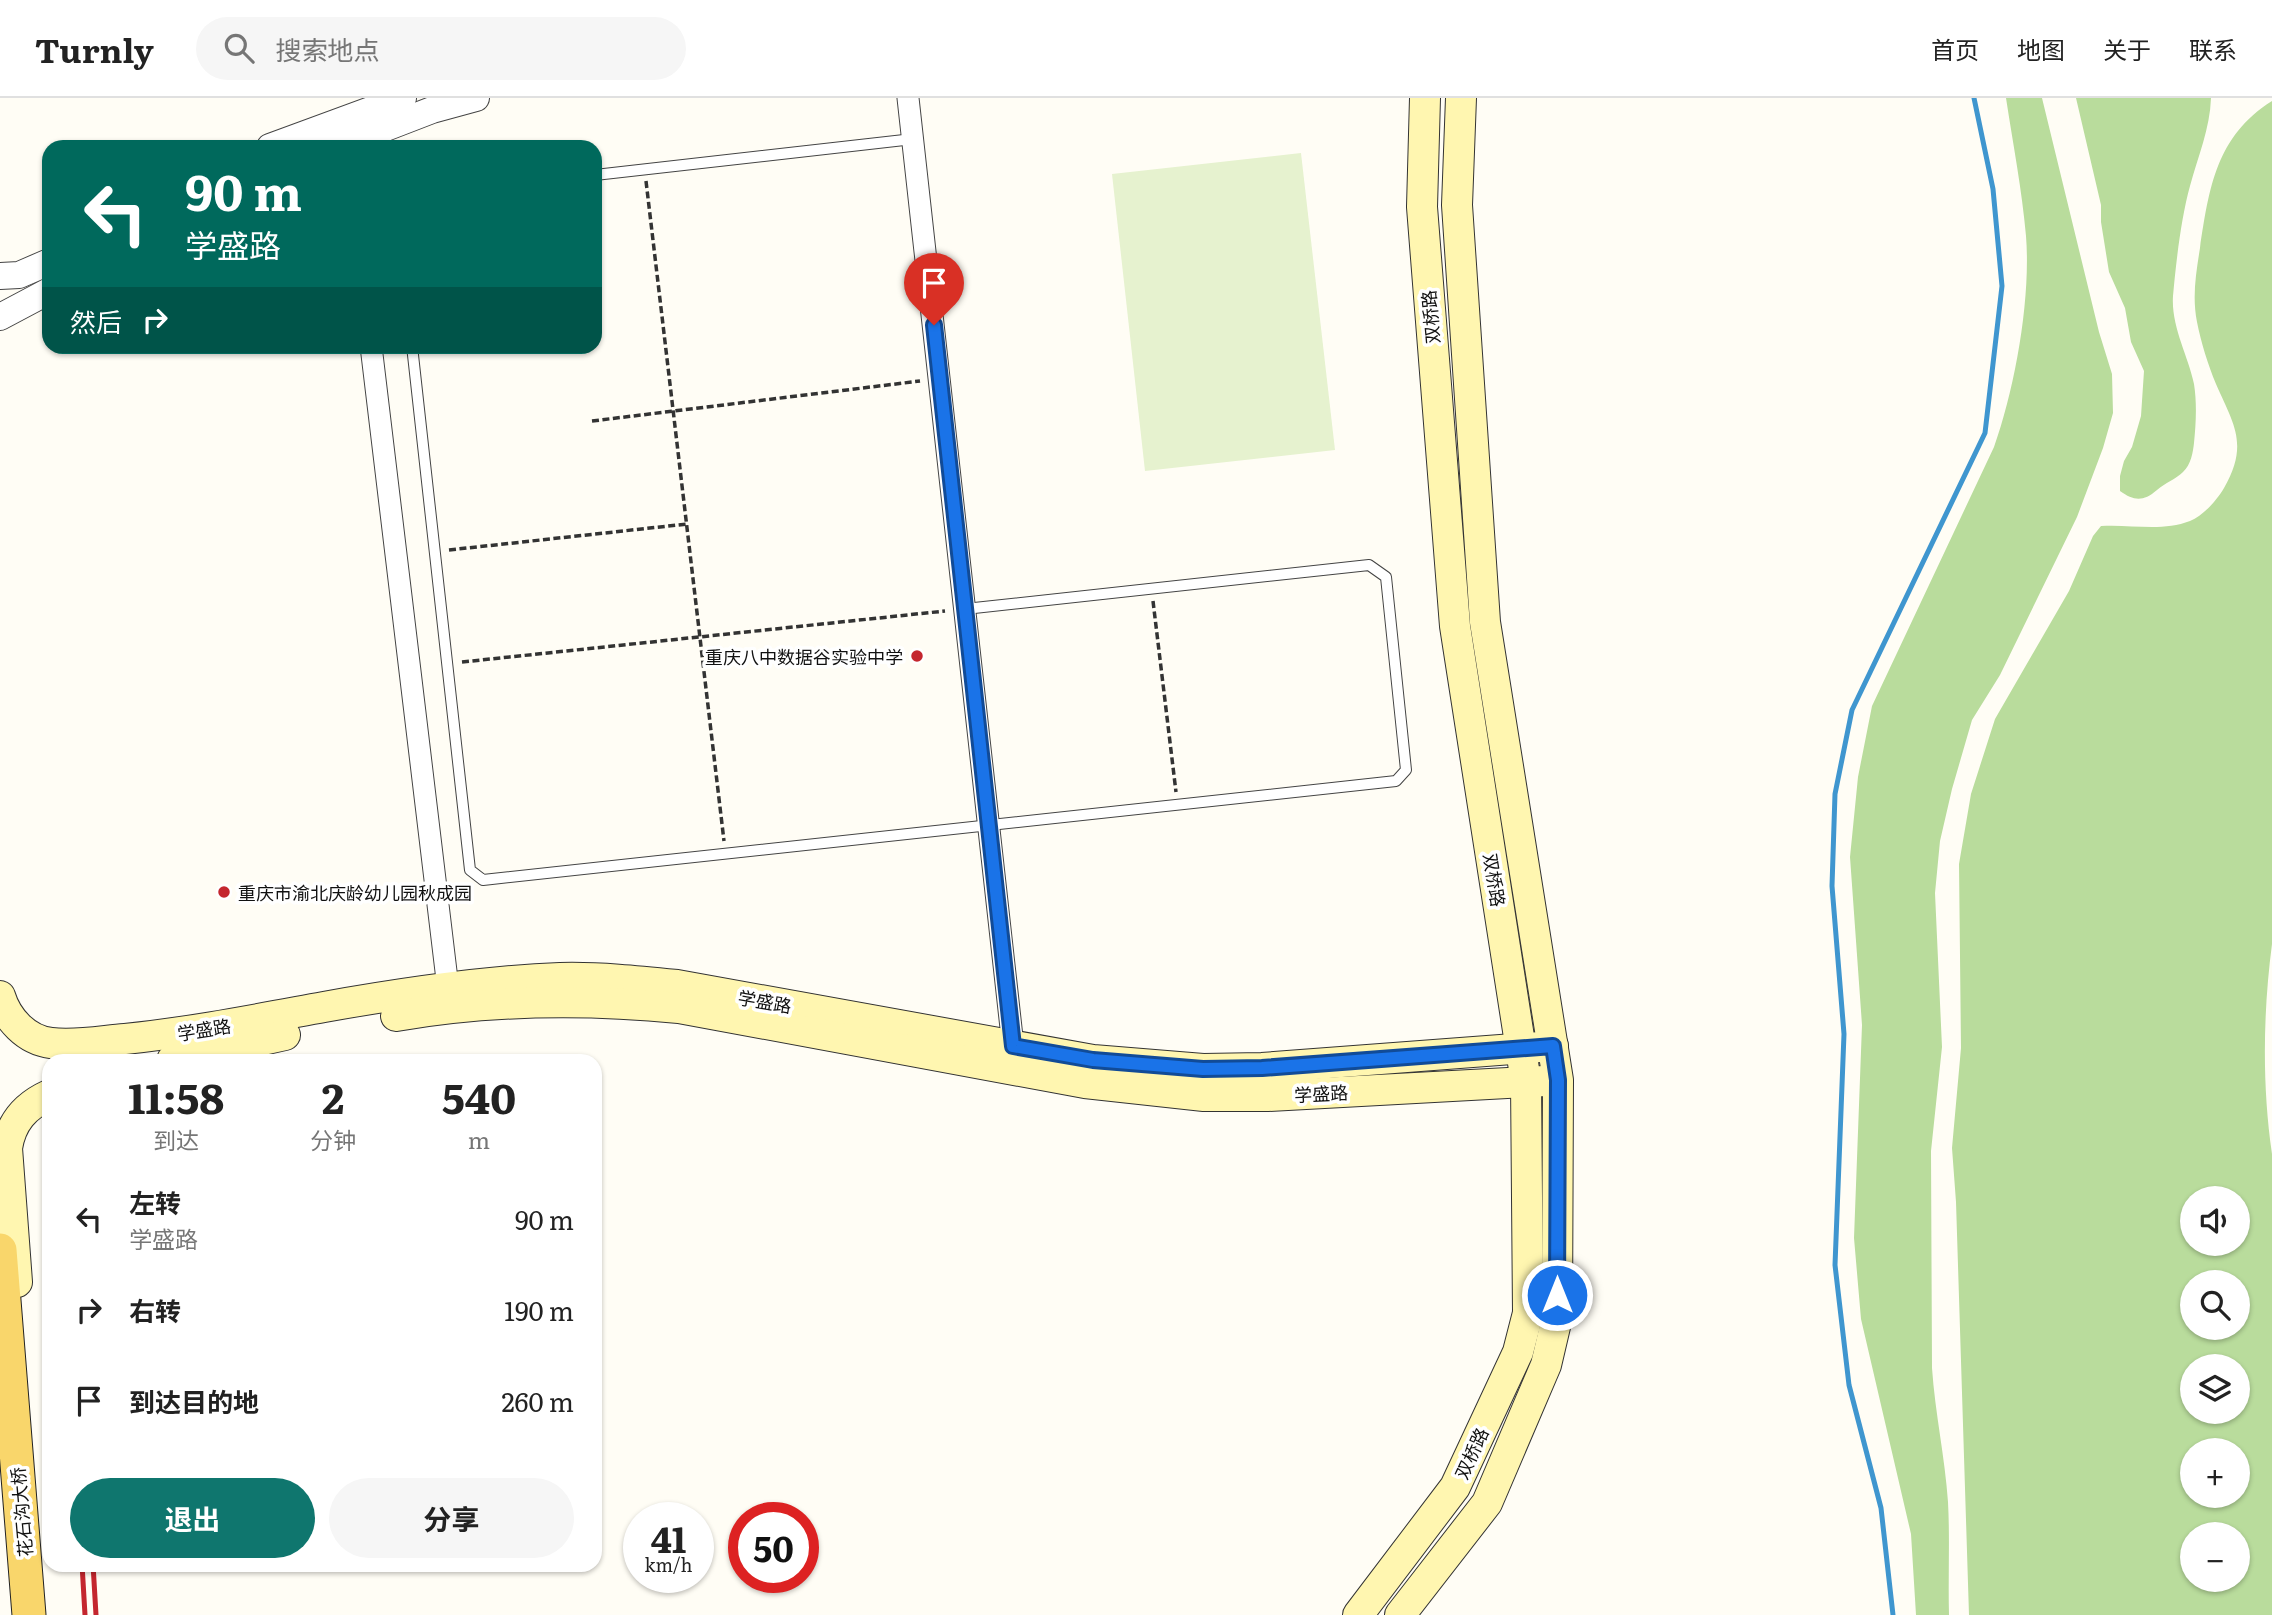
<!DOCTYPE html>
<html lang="zh">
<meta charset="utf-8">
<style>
body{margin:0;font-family:Literata,"Noto Sans SC",serif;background:#f6f6f6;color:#222;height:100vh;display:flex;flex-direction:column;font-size:26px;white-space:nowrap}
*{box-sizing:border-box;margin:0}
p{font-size:23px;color:#767676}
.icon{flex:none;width:38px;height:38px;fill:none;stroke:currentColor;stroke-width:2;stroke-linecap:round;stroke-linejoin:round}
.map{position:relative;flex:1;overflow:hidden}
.side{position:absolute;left:42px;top:956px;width:560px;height:518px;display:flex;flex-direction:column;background:#fff;border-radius:21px;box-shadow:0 2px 5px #0004}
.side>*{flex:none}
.banner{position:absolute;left:42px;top:42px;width:560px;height:214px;border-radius:21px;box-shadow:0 2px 5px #0004;background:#00695c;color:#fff;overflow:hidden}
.tools{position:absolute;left:2180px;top:1088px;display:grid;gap:14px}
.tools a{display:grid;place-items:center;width:70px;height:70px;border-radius:50%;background:#fff;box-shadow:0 2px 5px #0004;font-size:35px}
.speed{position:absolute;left:623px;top:1404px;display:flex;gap:14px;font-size:35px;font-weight:700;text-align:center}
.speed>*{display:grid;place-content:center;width:91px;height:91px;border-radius:50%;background:#fff;box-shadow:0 2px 5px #0004;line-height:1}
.speed small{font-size:18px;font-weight:400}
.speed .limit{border:10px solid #d22;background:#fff;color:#111}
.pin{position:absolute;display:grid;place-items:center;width:60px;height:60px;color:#fff;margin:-72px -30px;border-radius:50% 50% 50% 0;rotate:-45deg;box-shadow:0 0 7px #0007}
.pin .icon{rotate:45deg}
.me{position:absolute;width:77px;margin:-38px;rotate:0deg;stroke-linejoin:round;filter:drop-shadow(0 0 5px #0008)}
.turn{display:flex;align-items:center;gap:24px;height:147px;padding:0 28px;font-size:32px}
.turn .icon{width:91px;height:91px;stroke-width:2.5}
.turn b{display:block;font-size:49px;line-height:60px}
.then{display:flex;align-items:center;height:66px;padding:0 28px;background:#0003;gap:14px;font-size:26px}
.eta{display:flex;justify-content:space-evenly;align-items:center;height:119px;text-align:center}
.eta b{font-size:42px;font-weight:700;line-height:49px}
.button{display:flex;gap:14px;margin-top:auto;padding:14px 28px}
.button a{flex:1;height:80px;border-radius:42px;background:#0f766e;color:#fff;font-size:28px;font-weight:700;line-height:80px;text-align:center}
.button a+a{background:#f6f6f6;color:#222}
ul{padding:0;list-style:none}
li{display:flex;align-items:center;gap:21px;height:91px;padding:0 28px}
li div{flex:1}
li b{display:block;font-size:26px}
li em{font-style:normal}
header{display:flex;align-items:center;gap:42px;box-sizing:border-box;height:98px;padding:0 35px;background:#fff;border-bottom:2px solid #e0e0e0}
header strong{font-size:33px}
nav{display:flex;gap:38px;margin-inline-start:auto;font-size:24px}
.search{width:490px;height:63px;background:#f6f6f6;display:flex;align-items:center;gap:18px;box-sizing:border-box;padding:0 24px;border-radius:38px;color:#767676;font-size:26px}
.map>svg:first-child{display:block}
.forest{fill:#b9dc9c;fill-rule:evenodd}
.pitch{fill:#e6f2cf}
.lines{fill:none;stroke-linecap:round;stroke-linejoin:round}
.stream{stroke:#3f96cf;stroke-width:5}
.service-casing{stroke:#444;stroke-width:12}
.minor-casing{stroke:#444;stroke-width:23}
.tertiary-casing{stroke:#444;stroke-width:28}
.secondary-casing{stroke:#333;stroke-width:32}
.primary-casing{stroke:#222;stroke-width:35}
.path{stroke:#333;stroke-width:3.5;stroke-dasharray:7 3.5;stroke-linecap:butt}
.service{stroke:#fff;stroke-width:10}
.minor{stroke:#fff;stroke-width:21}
.tertiary{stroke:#fff;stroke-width:26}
.secondary{stroke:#fff6b0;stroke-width:30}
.primary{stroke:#f9d66b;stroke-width:33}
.rail{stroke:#c4262e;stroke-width:5}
.route-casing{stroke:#114b97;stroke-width:18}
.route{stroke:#1a73e8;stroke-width:12}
.poi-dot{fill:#c4262e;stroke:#fff;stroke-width:2.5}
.labels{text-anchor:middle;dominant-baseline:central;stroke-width:7;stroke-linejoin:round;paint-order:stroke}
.street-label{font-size:18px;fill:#111;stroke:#fff}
.poi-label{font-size:18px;fill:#111;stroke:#fff;text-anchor:end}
</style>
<header>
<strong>Turnly</strong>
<div class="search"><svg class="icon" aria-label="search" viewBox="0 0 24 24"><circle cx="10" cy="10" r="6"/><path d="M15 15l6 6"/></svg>搜索地点</div>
<nav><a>首页</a><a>地图</a><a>关于</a><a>联系</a></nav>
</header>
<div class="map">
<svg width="2272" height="1517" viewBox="0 0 2272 1517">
<rect width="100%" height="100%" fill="#fffdf5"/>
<g class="forest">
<path d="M2006 0H2042L2099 234 2112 276 2113 315 2103 350 2077 419 2000 577 1972 622 1952 691 1940 743 1935 795 1942 949 1931 1053 1932 1270C1935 1315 1945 1359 1948 1404 1950 1441 1948 1479 1949 1517H1916L1911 1436 1861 1221 1854 1140 1862 927 1850 759 1858 679 1872 608 1994 349C2015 290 2031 201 2026 138 2022 92 2013 46 2006 0Z"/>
<path d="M2076 0H2211C2210 31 2198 58 2190 88 2181 120 2176 165 2173 198 2171 229 2188 257 2194 286 2197 305 2196 326 2194 345 2193 354 2191 367 2183 374 2176 381 2165 385 2157 392 2143 404 2134 403 2120 393V378L2124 363 2132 349 2141 318 2144 273 2131 244 2125 210 2109 174 2101 124V107Z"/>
<path d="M2272 3V846C2263 915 2262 987 2272 1056V1517H1969L1956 1104 1952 1050 1961 950 1959 766 1971 696 1995 621 2069 493 2093 438 2101 428C2130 426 2162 434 2190 423 2203 418 2217 402 2224 390 2249 346 2234 327 2216 286 2208 267 2201 244 2197 224 2192 199 2196 175 2200 150 2209 91 2216 38 2272 3ZM2193 1101H2238V1146H2193ZM2193 1185H2238V1230H2193ZM2193 1269H2238V1314H2193ZM2193 1353H2238V1398H2193ZM2193 1437H2238V1482H2193Z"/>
</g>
<path class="pitch" d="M1301 55 1335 352 1145 373 1112 76Z"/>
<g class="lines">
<path class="stream" d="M1893 1517 1881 1410 1849 1287 1835 1167 1844 936 1832 788 1835 696 1852 612 1985 335 2002 188 1993 91 1974 0"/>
<g class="service-casing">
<g id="service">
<path d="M595 77 913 41"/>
<path d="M412 248 470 772 483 782 1396 683 1406 672 1386 479 1369 467 965 511"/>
</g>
</g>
<g class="minor-casing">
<g id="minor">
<path d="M908 0 1013 948"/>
<path d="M371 248 448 890"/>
</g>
</g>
<g class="tertiary-casing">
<g id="tertiary">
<path d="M270 49 403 0"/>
<path d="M336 49 432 12 476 0"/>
<path d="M0 178 19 177 49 164"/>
<path d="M0 219 49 193"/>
</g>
</g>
<g class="secondary-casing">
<g id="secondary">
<path d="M0 898C7 921 26 942 51 945 76 948 101 943 125 941 192 934 258 921 324 909 402 895 481 883 560 880 599 879 638 883 677 887L1093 962 1203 971 1262 970 1553 948"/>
<path d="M396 918C489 902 585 901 679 910L1085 985 1204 998H1268L1545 983"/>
<path d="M172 962 285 937"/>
<path d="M17 1184 7 1050C11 1024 25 1008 49 997"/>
<path d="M1358 1517 1455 1389 1518 1254 1528 1215 1526 984 1455 528 1422 109 1425 0"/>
<path d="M1400 1517 1487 1405 1546 1267 1557 1220 1558 982 1485 524 1457 107 1461 0"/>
</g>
</g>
<g class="primary-casing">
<path id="primary" d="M0 1152 29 1517"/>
</g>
<g class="path">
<path d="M646 83 724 743"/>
<path d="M592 323 920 283"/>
<path d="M449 452 687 426"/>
<path d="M1153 503 1176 694"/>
<path d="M462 564 945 513"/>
</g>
<use href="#service" class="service"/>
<use href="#minor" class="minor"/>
<use href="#tertiary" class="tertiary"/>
<use href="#secondary" class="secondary"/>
<use href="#primary" class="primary"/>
<g class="rail">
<path d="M82 1466 85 1517"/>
<path d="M93 1466 96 1517"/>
</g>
</g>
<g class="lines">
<g class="route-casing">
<path id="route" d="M934 227 1013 948 1093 962 1203 971 1262 970 1553 948 1558 982 1557 1197"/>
</g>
<use href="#route" class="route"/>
</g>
<g class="poi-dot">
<circle cx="917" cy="558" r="7"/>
<circle cx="224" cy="794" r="7"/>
</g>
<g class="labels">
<g class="street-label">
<text transform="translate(1430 219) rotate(-95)">双桥路</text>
<text transform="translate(1495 782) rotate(81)">双桥路</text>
<text transform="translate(765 903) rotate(10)">学盛路</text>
<text transform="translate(204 931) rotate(-9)">学盛路</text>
<text transform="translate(1321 995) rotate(-3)">学盛路</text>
<text transform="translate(1471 1355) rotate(-65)">双桥路</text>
<text transform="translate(21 1414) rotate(-95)">花石沟大桥</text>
</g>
<g class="poi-label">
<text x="903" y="558">重庆八中数据谷实验中学</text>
<text x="238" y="794" text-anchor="start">重庆市渝北庆龄幼儿园秋成园</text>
</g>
</g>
</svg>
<div class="tools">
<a><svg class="icon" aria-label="sound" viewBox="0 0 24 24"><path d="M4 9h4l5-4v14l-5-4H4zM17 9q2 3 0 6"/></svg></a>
<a><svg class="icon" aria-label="search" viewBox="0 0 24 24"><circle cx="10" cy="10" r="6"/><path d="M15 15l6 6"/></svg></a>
<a><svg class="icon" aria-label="layers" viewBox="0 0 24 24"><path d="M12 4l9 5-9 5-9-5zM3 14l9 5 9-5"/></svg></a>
<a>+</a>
<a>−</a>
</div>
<div class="speed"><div>41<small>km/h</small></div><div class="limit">50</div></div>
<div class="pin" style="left:934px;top:227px;background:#d93025"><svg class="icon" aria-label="arrive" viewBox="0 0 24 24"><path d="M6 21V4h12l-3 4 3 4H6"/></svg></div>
<svg class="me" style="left:1557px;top:1197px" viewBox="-20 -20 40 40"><circle r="17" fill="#1a73e8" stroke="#fff" stroke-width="3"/><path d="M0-11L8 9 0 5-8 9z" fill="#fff"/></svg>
<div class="banner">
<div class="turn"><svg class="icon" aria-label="left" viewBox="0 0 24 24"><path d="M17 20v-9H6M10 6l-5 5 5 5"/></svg><div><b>90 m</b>学盛路</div></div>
<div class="then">然后<svg class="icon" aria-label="right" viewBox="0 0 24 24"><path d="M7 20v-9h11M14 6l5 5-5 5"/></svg></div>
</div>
<section class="side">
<div class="eta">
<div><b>11:58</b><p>到达</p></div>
<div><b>2</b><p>分钟</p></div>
<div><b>540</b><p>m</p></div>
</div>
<ul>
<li><svg class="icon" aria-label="left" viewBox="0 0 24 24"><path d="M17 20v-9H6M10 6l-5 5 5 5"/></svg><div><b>左转</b><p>学盛路</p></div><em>90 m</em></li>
<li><svg class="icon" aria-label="right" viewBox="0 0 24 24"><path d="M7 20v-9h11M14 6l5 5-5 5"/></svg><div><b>右转</b></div><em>190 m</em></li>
<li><svg class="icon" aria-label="arrive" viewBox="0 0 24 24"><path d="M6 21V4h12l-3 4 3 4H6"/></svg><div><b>到达目的地</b></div><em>260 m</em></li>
</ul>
<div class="button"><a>退出</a><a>分享</a></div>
</section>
</div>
